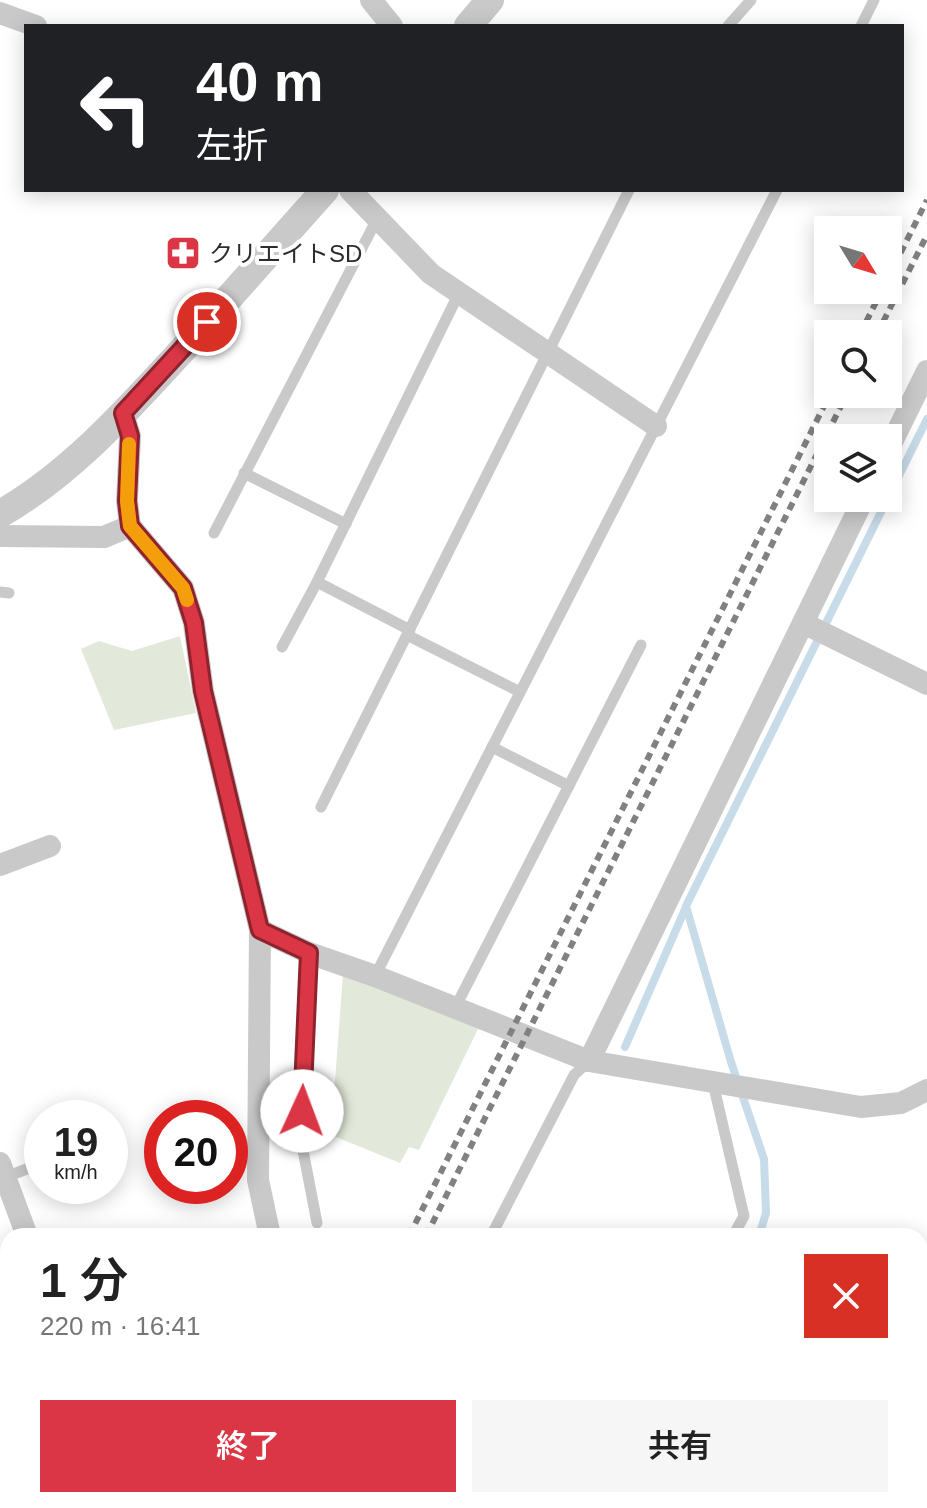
<!DOCTYPE html>
<html lang="ja">
<meta charset="utf-8">
<style>
body{margin:0;font-family:Helvetica,"Noto Sans JP",sans-serif;background:#f6f6f6;color:#222;height:100vh;display:flex;flex-direction:column;font-size:30px;white-space:nowrap}
*{box-sizing:border-box;margin:0}
p{font-size:26px;color:#767676}
.icon{flex:none;width:44px;height:44px;fill:none;stroke:currentColor;stroke-width:2;stroke-linecap:round;stroke-linejoin:round}
.map{position:relative;flex:1;overflow:hidden}
.drawer{position:absolute;left:0px;top:1228px;width:928px;height:280px;display:flex;flex-direction:column;background:#fff;border-radius:24px 24px 0 0;box-shadow:0 4px 20px #0003}
.drawer>*{flex:none}
.banner{position:absolute;left:24px;top:24px;width:880px;height:168px;border-radius:0px;box-shadow:0 4px 20px #0003;background:#202124;color:#fff;overflow:hidden}
.needle{width:52px;rotate:128deg}
.fabs{position:absolute;left:814px;top:216px;display:grid;gap:16px}
.fabs a{display:grid;place-items:center;width:88px;height:88px;border-radius:0px;background:#fff;box-shadow:0 4px 20px #0003;font-size:40px}
.speed{position:absolute;left:24px;top:1100px;display:flex;gap:16px;font-size:40px;font-weight:700;text-align:center}
.speed>*{display:grid;place-content:center;width:104px;height:104px;border-radius:50%;background:#fff;box-shadow:0 4px 20px #0003;line-height:1}
.speed small{font-size:20px;font-weight:400}
.speed .limit{border:12px solid #d22;background:#fff;color:#111}
.pin{position:absolute;display:grid;place-items:center;width:68px;height:68px;color:#fff;margin:-34px;border:4px solid #fff;border-radius:50%;box-shadow:0 2px 8px #0007}
.me{position:absolute;width:88px;margin:-44px;rotate:2deg;stroke-linejoin:round;filter:drop-shadow(0 0 6px #0008)}
.turn{display:flex;align-items:center;gap:28px;height:168px;padding:0 40px;font-size:36px}
.turn .icon{width:104px;height:104px;stroke-width:2.5}
.turn b{display:block;font-size:56px;line-height:68px}
.round{display:grid;place-items:center;flex:none;width:84px;height:84px;border-radius:0px;background:#f6f6f6}
.head{display:flex;align-items:center;justify-content:space-between;height:136px;padding:0 40px}
h1{font-size:48px;font-weight:600;line-height:60px}
.cta{display:flex;gap:16px;margin-top:auto;padding:16px 40px}
.cta a{flex:1;height:92px;border-radius:0px;background:#db3645;color:#fff;font-size:32px;font-weight:600;line-height:92px;text-align:center}
.cta a+a{background:#f6f6f6;color:#222}
.map>svg:first-child{display:block}
.green{fill:#e2e9da}
.water{fill:#c7dce8}
.lines{fill:none;stroke-linecap:round;stroke-linejoin:round}
.stream{stroke:#c7dce8;stroke-width:8}
.service{stroke:#c9c9c9;stroke-width:11}
.minor{stroke:#c9c9c9;stroke-width:22}
.tertiary{stroke:#c9c9c9;stroke-width:28}
.rail{stroke:#818181;stroke-width:6;stroke-dasharray:8 6;stroke-linecap:butt}
.route-casing{stroke:#8e232d;stroke-width:20}
.route{stroke:#db3645;stroke-width:14}
.slow{stroke:#f59e0b;stroke-width:14}
.labels{text-anchor:middle;dominant-baseline:central;stroke-width:8;stroke-linejoin:round;paint-order:stroke}
.poi-label{font-size:24px;fill:#2c2c2c;stroke:#fff;text-anchor:start}
</style>
<div class="map">
<svg width="927" height="1508" viewBox="0 0 927 1508">
<rect width="100%" height="100%" fill="#fff"/>
<g class="green">
<path d="M180 636 196 713 114 730 81 649 99 641 132 651Z"/>
<path d="M343 974 479 1027 419 1150 409 1147 400 1163 331 1135Z"/>
</g>
<path class="water" d="M920 1447H927V1508H714L736 1500H920Z"/>
<g class="lines">
<g class="stream">
<path d="M625 1047 686 907"/>
<path d="M759 1236 766 1213 764 1159 731 1062 686 906 927 419"/>
<path d="M699 1500 701 1508"/>
</g>
<g class="service">
<path d="M728 26 751 0"/>
<path d="M861 26 874 0"/>
<path d="M244 473 346 524"/>
<path d="M214 533 377 219"/>
<path d="M317 582 410 630"/>
<path d="M0 592 9 593"/>
<path d="M407 635 520 692"/>
<path d="M282 647 317 582 459 293"/>
<path d="M492 747 569 786"/>
<path d="M321 807 629 190"/>
<path d="M309 953 301 1140 317 1223"/>
<path d="M375 976 777 190"/>
<path d="M455 1008 641 645"/>
<path d="M713 1083 744 1216 733 1236"/>
<path d="M6 1177 42 1163"/>
<path d="M491 1236 574 1075 589 1061"/>
</g>
<g class="minor">
<path d="M371 0 392 26"/>
<path d="M0 13 36 26"/>
<path d="M350 190 431 274 656 426"/>
<path d="M123 413 130 436 127 501 130 526"/>
<path d="M888 450 927 371"/>
<path d="M0 536 104 537 130 526 183 588 194 623 203 691 260 930 309 953 375 976 589 1061 861 1107 901 1103 927 1090"/>
<path d="M803 623 927 684"/>
<path d="M0 865 50 846"/>
<path d="M260 930 258 1180 270 1236"/>
<path d="M589 1061 864 498"/>
<path d="M0 1163 27 1236"/>
<path d="M0 1462 8 1457"/>
</g>
<g class="tertiary">
<path d="M468 26 490 0"/>
<path d="M0 514C72 473 130 407 186 346 232 294 279 242 325 190"/>
</g>
<g class="rail">
<path d="M888 278 927 200"/>
<path d="M860 334 882 290"/>
<path d="M877 334 927 235"/>
<path d="M409 1236 830 394"/>
<path d="M426 1236 847 394"/>
<path d="M255 1508 260 1500"/>
<path d="M275 1508 280 1500"/>
</g>
</g>
<g class="lines">
<g class="route-casing">
<path id="route" d="M207 322 123 413 130 436 127 501 130 526 183 588 194 623 203 691 260 930 309 953 302 1111"/>
</g>
<use href="#route" class="route"/>
<path class="slow" d="M129 444 127 501 130 526 183 588 187 600"/>
</g>
<defs>
<g id="pharmacy-square" transform="scale(1.8)"><rect x="-9" y="-9" width="18" height="18" rx="4" fill="#db3645" stroke="#fff"/><path d="M-2-6h4v4h4v4h-4v4h-4v-4h-4v-4h4Z" fill="#fff"/></g>
</defs>
<g fill-rule="evenodd">
<use href="#pharmacy-square" x="183" y="253"/>
</g>
<g class="labels">
<g class="poi-label">
<text x="209" y="253">クリエイトSD</text>
</g>
</g>
</svg>
<div class="fabs">
<a><svg class="needle" viewBox="-14 -14 28 28"><path d="M0-13l5 13h-10z" fill="#e53935"/><path d="M0 13l5-13h-10z" fill="#767676"/></svg></a>
<a><svg class="icon" aria-label="search" viewBox="0 0 24 24"><circle cx="10" cy="10" r="6"/><path d="M15 15l6 6"/></svg></a>
<a><svg class="icon" aria-label="layers" viewBox="0 0 24 24"><path d="M12 4l9 5-9 5-9-5zM3 14l9 5 9-5"/></svg></a>
</div>
<div class="speed"><div>19<small>km/h</small></div><div class="limit">20</div></div>
<div class="pin" style="left:207px;top:322px;background:#d93025"><svg class="icon" aria-label="arrive" viewBox="0 0 24 24"><path d="M6 21V4h12l-3 4 3 4H6"/></svg></div>
<svg class="me" style="left:302px;top:1111px" viewBox="-20 -20 40 40"><circle r="19" fill="#fff"/><path d="M0-13L10 11 0 6-10 11z" fill="#db3645"/></svg>
<div class="banner">
<div class="turn"><svg class="icon" aria-label="left" viewBox="0 0 24 24"><path d="M17 20v-9H6M10 6l-5 5 5 5"/></svg><div><b>40 m</b>左折</div></div>
</div>
<section class="drawer">
<div class="head"><div><h1>1 分</h1><p>220 m · 16:41</p></div><a class="round" style="background:#d93025;color:#fff"><svg class="icon" aria-label="close" viewBox="0 0 24 24"><path d="M6 6l12 12M18 6L6 18"/></svg></a></div>
<div class="cta"><a>終了</a><a>共有</a></div>
</section>
</div>
